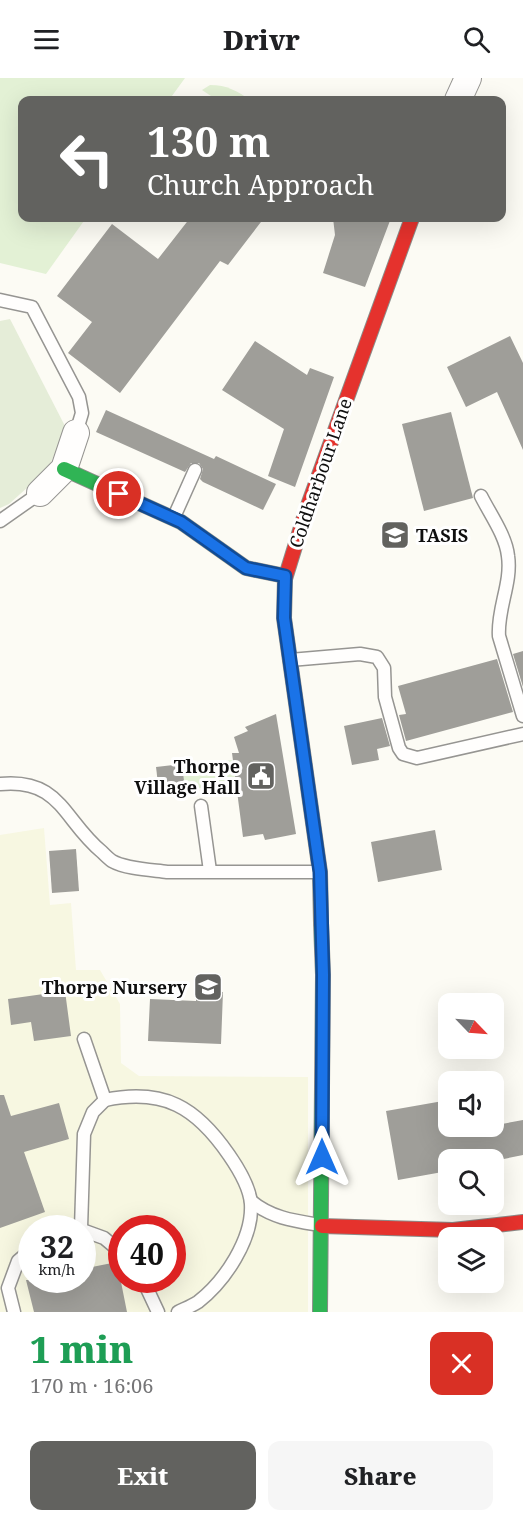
<!DOCTYPE html>
<meta charset="utf-8">
<style>
body{margin:0;font-family:"Noto Serif",serif;background:#f6f6f6;color:#202124;height:100vh;display:flex;flex-direction:column;font-size:22px;white-space:nowrap}
*{box-sizing:border-box;margin:0}
p{font-size:20px;color:#757577}
.icon{flex:none;width:33px;height:33px;fill:none;stroke:currentColor;stroke-width:2;stroke-linecap:round;stroke-linejoin:round}
.map{position:relative;height:1234px;overflow:hidden}
.panel{display:flex;flex-direction:column;background:#fff;flex:1}
.panel>*{flex:none}
.hud{position:absolute;left:18px;top:18px;width:488px;height:126px;border-radius:12px;box-shadow:0 6px 24px #0002;background:#62625f;color:#fff;overflow:hidden}
.needle{width:39px;rotate:115deg}
.fabs{position:absolute;left:438px;top:915px;display:grid;gap:12px}
.fabs a{display:grid;place-items:center;width:66px;height:66px;border-radius:12px;background:#fff;box-shadow:0 6px 24px #0002;font-size:30px}
.speed{position:absolute;left:18px;top:1137px;display:flex;gap:12px;font-size:30px;font-weight:700;text-align:center}
.speed>*{display:grid;place-content:center;width:78px;height:78px;border-radius:50%;background:#fff;box-shadow:0 6px 24px #0002;line-height:1}
.speed small{font-size:15px;font-weight:400}
.speed .limit{border:9px solid #d22;background:#fff;color:#111}
.pin{position:absolute;display:grid;place-items:center;width:51px;height:51px;color:#fff;margin:-26px;border:3px solid #fff;border-radius:50%;box-shadow:0 2px 6px #0007}
.me{position:absolute;width:66px;margin:-33px;rotate:0deg;stroke-linejoin:round;filter:drop-shadow(0 0 4px #0008)}
.turn{display:flex;align-items:center;gap:21px;height:126px;padding:0 30px;font-size:27px}
.turn .icon{width:78px;height:78px;stroke-width:2.5}
.turn b{display:block;font-size:42px;line-height:51px}
.round{display:grid;place-items:center;flex:none;width:63px;height:63px;border-radius:12px;background:#f6f6f6}
.overview{display:flex;align-items:center;justify-content:space-between;height:102px;padding:0 30px}
h1{font-size:36px;font-weight:800;line-height:45px;color:#1e9e55}
.cta{display:flex;gap:12px;margin-top:auto;padding:12px 30px}
.cta a{flex:1;height:69px;border-radius:12px;background:#62625f;color:#fff;font-size:24px;font-weight:800;line-height:69px;text-align:center}
.cta a+a{background:#f6f6f6;color:#202124}
header{display:flex;justify-content:space-between;align-items:center;height:78px;padding:0 30px;background:#fff;font-size:27px;font-weight:800}
.map>svg:first-child{display:block}
.farmland{fill:#f7f7e1;fill-rule:evenodd}
.green{fill:#e3f1d5}
.cemetery{fill:#e5edd8}
.building{fill:#9f9e99}
.lines{fill:none;stroke-linecap:round;stroke-linejoin:round}
.lane-casing{stroke:#969592;stroke-width:15}
.street-casing{stroke:#969592;stroke-width:28}
.fast-casing{stroke:#8c8c89;stroke-width:16}
.slow-casing{stroke:#8c8c89;stroke-width:16}
.jam-casing{stroke:#8c8c89;stroke-width:16}
.lane{stroke:#fffefd;stroke-width:12}
.street{stroke:#fffefd;stroke-width:26}
.fast{stroke:#30b455;stroke-width:14}
.slow{stroke:#ff9f0a;stroke-width:14}
.jam{stroke:#e5322d;stroke-width:14}
.route-casing{stroke:#114b97;stroke-width:15}
.route{stroke:#1a73e8;stroke-width:10}
.labels{text-anchor:middle;dominant-baseline:central;stroke-width:6;stroke-linejoin:round;paint-order:stroke}
.street-label{font-size:18px;fill:#0f0f0f;stroke:#fff}
.poi-label{font-size:18px;font-weight:bold;fill:#0f0f0f;stroke:#fff;text-anchor:end}
</style>
<header><svg class="icon" aria-label="menu" viewBox="0 0 24 24"><path d="M4 6h16M4 12h16M4 18h16"/></svg>Drivr<svg class="icon" aria-label="search" viewBox="0 0 24 24"><circle cx="10" cy="10" r="6"/><path d="M15 15l6 6"/></svg></header>
<div class="map">
<svg width="523" height="1234" viewBox="0 0 523 1234">
<rect width="100%" height="100%" fill="#fcfbf4"/>
<path class="farmland" d="M44 750 50 827 71 825 76 892H100L120 926 121 985 139 998 308 999V1234H0V757ZM32 1150H82V1202H32ZM122 1150H172V1202H122Z"/>
<g class="green">
<path d="M0 0H185L169 22H22V140H86L46 196 0 185Z"/>
<path d="M210 7C227 7 237 13 250 22H217L202 12Z"/>
<path d="M233 682 237 713 208 718 204 716 202 710 185 711 182 686Z"/>
</g>
<path class="cemetery" d="M10 241 66 350 48 391 9 426 0 430V243Z"/>
<g class="building">
<path d="M190 140H264L228 187 220 183 120 315 68 275 92 244 57 218 112 146 158 181Z"/>
<path d="M333 140H391L365 209 323 195 335 157Z"/>
<path d="M510 258 523 285V372L497 314 466 329 447 289Z"/>
<path d="M255 263 307 297 310 290 334 299 295 409 268 398 284 351 222 312Z"/>
<path d="M106 332 214 381 216 378 276 406 263 432 203 404 200 401 203 391 199 385H191L185 394 96 354Z"/>
<path d="M451 334 473 420 424 433 402 346Z"/>
<path d="M523 573V609L513 576Z"/>
<path d="M497 581 513 634 406 663 399 637 406 636 398 608Z"/>
<path d="M276 636 296 756 265 762 263 756 243 759 232 675H239L234 659 248 653 245 649Z"/>
<path d="M382 640 390 668 377 671 379 682 352 687 344 648Z"/>
<path d="M182 686 185 711 159 714 156 689Z"/>
<path d="M435 752 442 792 378 804 371 764Z"/>
<path d="M76 771 79 813 52 815 49 773Z"/>
<path d="M196 912 223 914 221 966 148 963 150 921 196 923Z"/>
<path d="M65 913 71 958 34 963 31 944 11 947 8 921Z"/>
<path d="M0 1017H4L11 1038 59 1025 69 1061 24 1074 45 1134 0 1150Z"/>
<path d="M443 1023 449 1056 523 1042V1077L494 1083 448 1082V1093L398 1102 386 1033Z"/>
<path d="M117 1184 127 1234H34L26 1202H82V1191Z"/>
</g>
<g class="lines">
<g class="lane-casing">
<g id="lane">
<path d="M0 222 32 229 79 319 82 335 76 355"/>
<path d="M481 418C490 436 506 458 508 478 512 505 497 531 499 558L523 638"/>
<path d="M174 439 195 392"/>
<path d="M0 443 40 415"/>
<path d="M290 582 360 576 377 579 384 590 385 619 399 670 403 676 417 680 523 656"/>
<path d="M0 706C61 700 63 742 102 774 105 777 109 781 112 783 126 791 152 792 167 794H319"/>
<path d="M201 728 210 793"/>
<path d="M105 1022C164 1010 196 1029 229 1077 238 1090 250 1110 251 1126 253 1161 225 1203 198 1224 192 1228 184 1231 178 1234"/>
<path d="M251 1123C271 1140 295 1143 320 1147"/>
<path d="M81 1150 84 1056 93 1034 105 1022 84 961"/>
<path d="M82 1152 104 1160 122 1175"/>
<path d="M143 1202 158 1234"/>
<path d="M14 1234 8 1210 18 1183 32 1171"/>
</g>
</g>
<g class="street-casing">
<g id="street">
<path d="M458 22 468 0"/>
<path d="M40 415 64 391 76 355"/>
</g>
</g>
<g class="fast-casing">
<g id="fast">
<path d="M64 391 181 444 246 490 285 498"/>
<path d="M320 1234 323 897 321 845"/>
</g>
</g>
<g class="slow-casing">
<path id="slow" d="M285 501 284 540 320 794 321 845"/>
</g>
<g class="jam-casing">
<g id="jam">
<path d="M285 501 306 433 412 140"/>
<path d="M322 1148 453 1152 523 1144"/>
</g>
</g>
<use href="#lane" class="lane"/>
<use href="#street" class="street"/>
<use href="#fast" class="fast"/>
<use href="#slow" class="slow"/>
<use href="#jam" class="jam"/>
</g>
<g class="lines">
<g class="route-casing">
<path id="route" d="M119 416 181 444 246 490 285 498 284 540 320 794 323 897 322 1079"/>
</g>
<use href="#route" class="route"/>
</g>
<defs>
<g id="school-square" transform="scale(1.5)"><rect x="-9" y="-9" width="18" height="18" rx="4" fill="#62625f" stroke="#fff"/><path d="M0-5L7-2L0 1L-7-2ZM-4 1L0 2.5L4 1V4Q0 6-4 4Z" fill="#fff"/></g>
<g id="civic-square" transform="scale(1.5)"><rect x="-9" y="-9" width="18" height="18" rx="4" fill="#62625f" stroke="#fff"/><path d="M-.6-6.5H3V-4.5H.6V-3L4-1V1h2V6H-6V1h2V-1L-.6-3ZM-1.2 2.5V6h2.4V2.5Z" fill="#fff"/></g>
</defs>
<g fill-rule="evenodd">
<use href="#school-square" x="395" y="457"/>
<use href="#civic-square" x="261" y="698"/>
<use href="#school-square" x="208" y="909"/>
</g>
<g class="labels">
<g class="street-label">
<text transform="translate(320 395) rotate(-71)">Coldharbour Lane</text>
</g>
<g class="poi-label">
<text x="416" y="457" text-anchor="start">TASIS</text>
<text x="240" y="688">Thorpe<tspan x="240" dy="21">Village Hall</tspan></text>
<text x="187" y="909">Thorpe Nursery</text>
</g>
</g>
</svg>
<div class="fabs">
<a><svg class="needle" viewBox="-14 -14 28 28"><path d="M0-13l5 13h-10z" fill="#e53935"/><path d="M0 13l5-13h-10z" fill="#757577"/></svg></a>
<a><svg class="icon" aria-label="sound" viewBox="0 0 24 24"><path d="M4 9h4l5-4v14l-5-4H4zM17 9q2 3 0 6"/></svg></a>
<a><svg class="icon" aria-label="search" viewBox="0 0 24 24"><circle cx="10" cy="10" r="6"/><path d="M15 15l6 6"/></svg></a>
<a><svg class="icon" aria-label="layers" viewBox="0 0 24 24"><path d="M12 4l9 5-9 5-9-5zM3 14l9 5 9-5"/></svg></a>
</div>
<div class="speed"><div>32<small>km/h</small></div><div class="limit">40</div></div>
<div class="pin" style="left:119px;top:416px;background:#d93025"><svg class="icon" aria-label="arrive" viewBox="0 0 24 24"><path d="M6 21V4h12l-3 4 3 4H6"/></svg></div>
<svg class="me" style="left:322px;top:1079px" viewBox="-20 -20 40 40"><path d="M0-17L14 15 0 8-14 15z" fill="#1a73e8" stroke="#fff" stroke-width="4"/></svg>
<div class="hud">
<div class="turn"><svg class="icon" aria-label="left" viewBox="0 0 24 24"><path d="M17 20v-9H6M10 6l-5 5 5 5"/></svg><div><b>130 m</b>Church Approach</div></div>
</div>
</div>
<section class="panel">
<div class="overview"><div><h1>1 min</h1><p>170 m · 16:06</p></div><a class="round" style="background:#d93025;color:#fff"><svg class="icon" aria-label="close" viewBox="0 0 24 24"><path d="M6 6l12 12M18 6L6 18"/></svg></a></div>
<div class="cta"><a>Exit</a><a>Share</a></div>
</section>
